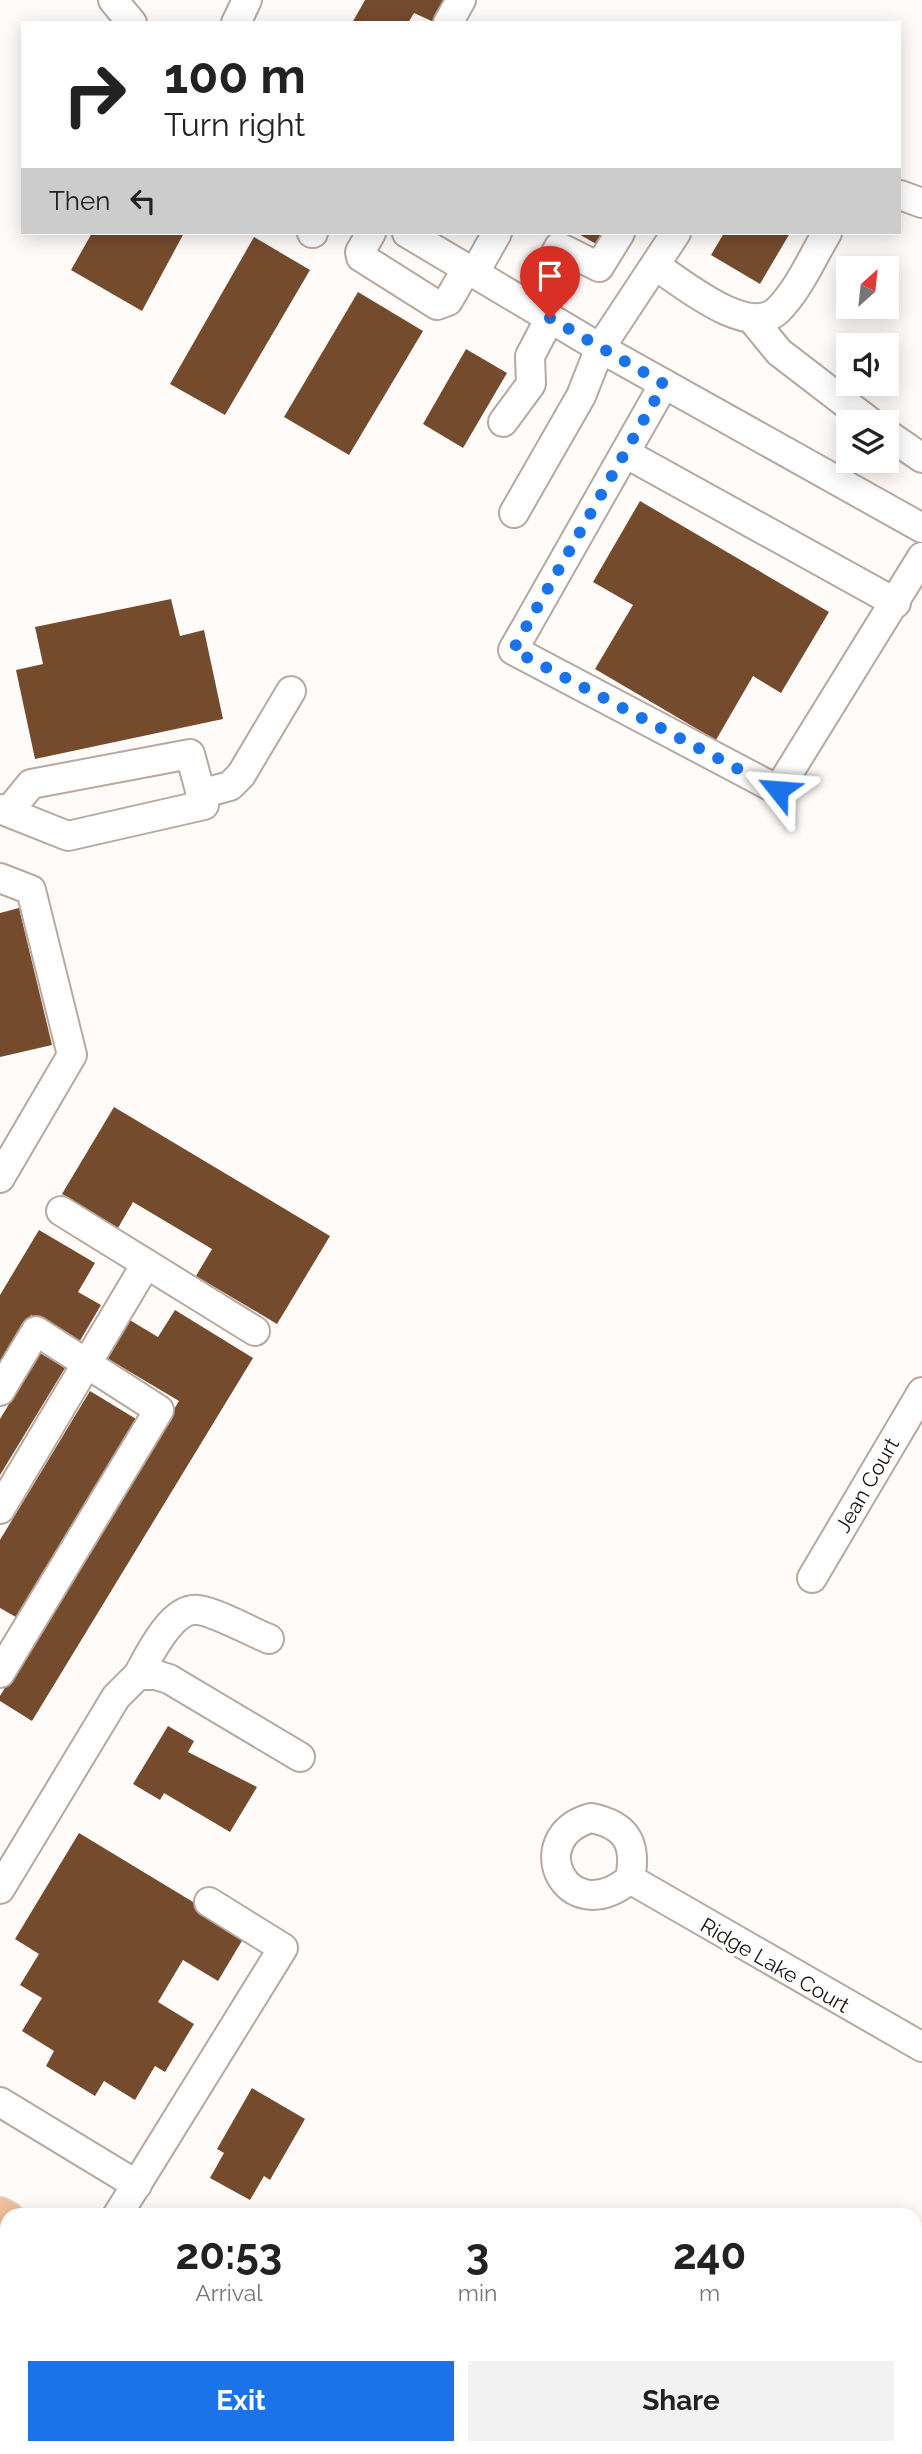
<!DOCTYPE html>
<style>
body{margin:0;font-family:Raleway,sans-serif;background:#f2f2f2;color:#222;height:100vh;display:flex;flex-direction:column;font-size:26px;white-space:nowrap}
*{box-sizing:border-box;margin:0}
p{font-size:23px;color:#767676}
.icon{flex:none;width:38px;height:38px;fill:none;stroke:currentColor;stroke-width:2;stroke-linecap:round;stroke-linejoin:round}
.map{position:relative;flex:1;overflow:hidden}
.sheet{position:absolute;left:0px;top:2208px;width:922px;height:247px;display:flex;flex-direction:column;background:#fff;border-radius:21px 21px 0 0;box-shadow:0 4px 18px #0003}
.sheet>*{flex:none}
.top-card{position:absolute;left:21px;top:21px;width:880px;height:214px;border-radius:0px;box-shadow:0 4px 18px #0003;background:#fff;color:#222;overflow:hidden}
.needle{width:46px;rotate:27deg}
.fabs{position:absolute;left:836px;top:256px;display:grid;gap:14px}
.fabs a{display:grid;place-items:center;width:63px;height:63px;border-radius:0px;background:#fff;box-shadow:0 4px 18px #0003;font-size:35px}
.pin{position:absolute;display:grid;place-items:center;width:60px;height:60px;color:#fff;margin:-72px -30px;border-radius:50% 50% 50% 0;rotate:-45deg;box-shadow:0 0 7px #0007}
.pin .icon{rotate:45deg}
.me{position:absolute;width:77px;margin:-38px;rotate:298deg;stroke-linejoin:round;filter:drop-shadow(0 0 5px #0008)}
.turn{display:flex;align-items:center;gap:24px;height:147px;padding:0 28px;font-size:32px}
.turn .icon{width:91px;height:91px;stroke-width:2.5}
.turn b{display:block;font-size:49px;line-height:60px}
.then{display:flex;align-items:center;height:66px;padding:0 28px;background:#0003;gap:14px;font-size:26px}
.eta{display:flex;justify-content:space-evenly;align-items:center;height:119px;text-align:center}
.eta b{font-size:42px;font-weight:700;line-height:49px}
.cta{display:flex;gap:14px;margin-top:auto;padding:14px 28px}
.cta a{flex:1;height:80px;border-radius:0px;background:#1a73e8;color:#fff;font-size:28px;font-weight:700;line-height:80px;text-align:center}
.cta a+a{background:#f2f2f2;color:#222}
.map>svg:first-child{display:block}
.building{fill:#754b2e}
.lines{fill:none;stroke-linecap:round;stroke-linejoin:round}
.minor-casing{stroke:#b8a89e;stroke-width:32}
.major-casing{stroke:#dad9d9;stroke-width:38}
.path{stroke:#807c79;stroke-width:3.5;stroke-dasharray:7 3.5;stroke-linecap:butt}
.minor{stroke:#fff;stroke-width:28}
.major{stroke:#f2bf9b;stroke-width:35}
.route{stroke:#1a73e8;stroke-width:12;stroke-dasharray:0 21.6}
.labels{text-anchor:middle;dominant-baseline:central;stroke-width:7;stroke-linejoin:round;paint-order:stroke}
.street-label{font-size:21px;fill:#191310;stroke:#fff}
</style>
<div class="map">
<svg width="922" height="2454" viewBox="0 0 922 2454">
<rect width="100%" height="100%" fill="#fefbf9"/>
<g class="building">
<path d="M365 0H449L436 23 414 13 408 23H352Z"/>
<path d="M92 233H184L142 311 71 270Z"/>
<path d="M577 233H614L605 249Z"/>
<path d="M724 233H790L760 284 711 255Z"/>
<path d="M254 237 310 270 225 415 170 384Z"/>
<path d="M358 292 423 331 349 455 284 417Z"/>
<path d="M466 349 507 373 463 448 423 424Z"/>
<path d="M640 501 829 612 781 693 753 676 716 740 595 669 633 605 593 582Z"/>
<path d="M171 599 180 636 204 630 223 719 35 759 16 670 43 664 35 627Z"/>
<path d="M19 908 52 1045 0 1057V913Z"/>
<path d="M114 1107 330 1236 277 1324 196 1276 212 1249 133 1202 118 1228 62 1194Z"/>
<path d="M39 1230 95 1263 78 1292 101 1305 78 1344 31 1315 0 1366V1295Z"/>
<path d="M175 1310 253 1358 32 1721 0 1701V1696L179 1401 105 1357 128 1319 158 1337Z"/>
<path d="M40 1353 65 1368 0 1475V1419Z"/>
<path d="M90 1391 141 1422 21 1620 0 1608V1540Z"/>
<path d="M168 1726 194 1741 188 1752 257 1787 230 1832 164 1793 160 1800 133 1784Z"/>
<path d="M79 1833 246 1934 218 1981 183 1960 158 2002 194 2024 165 2072 155 2066 135 2100 104 2081 95 2096 46 2066 54 2051 22 2031 42 1998 20 1985 39 1954 15 1939Z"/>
<path d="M252 2088 305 2119 270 2180 264 2176 250 2200 210 2178 224 2153 217 2149Z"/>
<path d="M146 2448H256L270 2454H143Z"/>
<path d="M729 2448H783L779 2454H725Z"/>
</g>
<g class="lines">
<g class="minor-casing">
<g id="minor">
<path d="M113 0 132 23"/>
<path d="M236 23 247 0"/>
<path d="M448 23 461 0"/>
<path d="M900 195 922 203"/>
<path d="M312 233H313"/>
<path d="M371 233 360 252 361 257 437 305 448 301 467 268"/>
<path d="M407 233 600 348 922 528"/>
<path d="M656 266C682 283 749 339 778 310 799 289 812 258 827 233"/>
<path d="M475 272 497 233"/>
<path d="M527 304 559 247 599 267 620 233"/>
<path d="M752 319 779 352 870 422"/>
<path d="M664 384 513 650 778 790 922 557"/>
<path d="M503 422 531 384 530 356 550 318"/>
<path d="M887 434 922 458"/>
<path d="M625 453 896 603"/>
<path d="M514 513 581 396 600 348 676 233"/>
<path d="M200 794 230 786 241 775 291 691"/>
<path d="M0 809 68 836 204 805 190 754 31 784 8 812"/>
<path d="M0 878 31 890 72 1055 0 1178"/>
<path d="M61 1211 255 1331"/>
<path d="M0 1391 36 1331 159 1410 0 1673"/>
<path d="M0 1509 146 1264"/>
<path d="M812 1578 922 1392"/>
<path d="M138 1675C149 1656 171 1607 198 1610 213 1611 252 1632 269 1639"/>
<path d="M591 1818C627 1825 637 1844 630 1879 566 1932 522 1837 591 1818Z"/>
<path d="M630 1879 922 2047"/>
<path d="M0 1889 116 1697 138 1675H156L169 1679 300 1757"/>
<path d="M0 2102 137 2185"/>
<path d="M117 2216 283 1948 209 1902"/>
</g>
</g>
<g class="major-casing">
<g id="major">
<path d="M0 2215 7 2219"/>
<path d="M407 2448 417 2454"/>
</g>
</g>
<g class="path">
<path d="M319 2448 329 2454"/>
<path d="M109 2454 112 2448"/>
</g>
<use href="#minor" class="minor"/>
<use href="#major" class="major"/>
</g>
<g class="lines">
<path class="route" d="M550 318 664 384 513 650 778 790"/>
</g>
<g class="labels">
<g class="street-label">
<text transform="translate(867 1485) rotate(-60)">Jean Court</text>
<text transform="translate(775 1965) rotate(30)">Ridge Lake Court</text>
</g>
</g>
</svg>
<div class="fabs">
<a><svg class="needle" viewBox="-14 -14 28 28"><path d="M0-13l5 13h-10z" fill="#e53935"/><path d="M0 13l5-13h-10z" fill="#767676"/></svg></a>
<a><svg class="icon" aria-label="sound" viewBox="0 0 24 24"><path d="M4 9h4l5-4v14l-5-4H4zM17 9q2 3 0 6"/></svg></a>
<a><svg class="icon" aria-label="layers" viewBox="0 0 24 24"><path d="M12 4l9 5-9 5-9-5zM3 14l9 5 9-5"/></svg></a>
</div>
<div class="pin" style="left:550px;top:318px;background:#d93025"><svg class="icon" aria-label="arrive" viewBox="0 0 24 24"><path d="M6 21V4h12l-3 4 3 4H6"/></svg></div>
<svg class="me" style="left:778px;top:790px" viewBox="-20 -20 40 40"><path d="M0-17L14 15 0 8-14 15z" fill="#1a73e8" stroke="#fff" stroke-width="4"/></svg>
<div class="top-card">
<div class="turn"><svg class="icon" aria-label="right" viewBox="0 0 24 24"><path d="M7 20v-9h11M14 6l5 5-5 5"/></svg><div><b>100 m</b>Turn right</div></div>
<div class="then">Then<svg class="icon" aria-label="left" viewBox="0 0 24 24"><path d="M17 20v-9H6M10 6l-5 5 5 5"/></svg></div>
</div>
<section class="sheet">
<div class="eta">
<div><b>20:53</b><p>Arrival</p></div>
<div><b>3</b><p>min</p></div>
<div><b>240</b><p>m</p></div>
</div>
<div class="cta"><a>Exit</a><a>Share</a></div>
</section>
</div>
